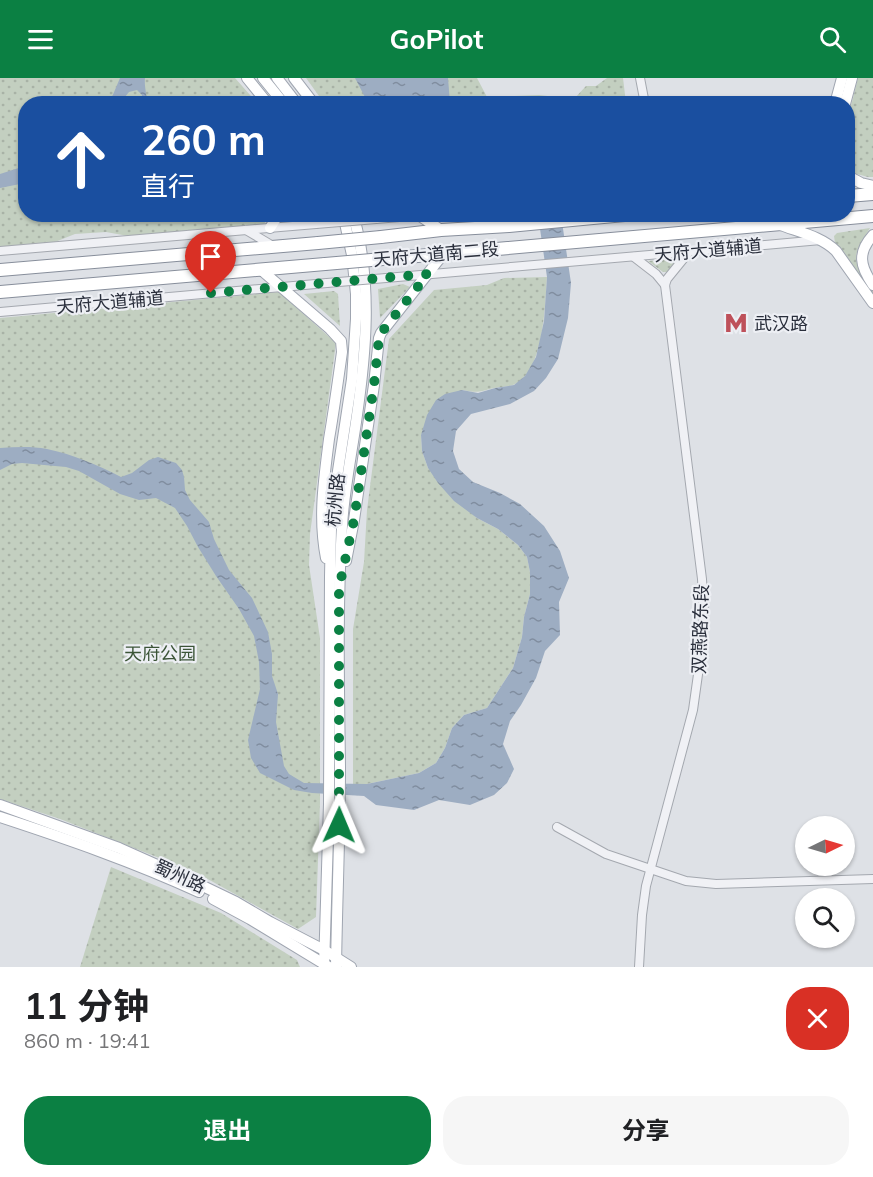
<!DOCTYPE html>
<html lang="zh">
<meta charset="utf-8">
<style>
body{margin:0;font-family:Mulish,"Noto Sans SC",sans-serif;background:#f6f6f6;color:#202124;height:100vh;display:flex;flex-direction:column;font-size:22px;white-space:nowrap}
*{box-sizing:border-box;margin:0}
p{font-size:20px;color:#757577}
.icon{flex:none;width:33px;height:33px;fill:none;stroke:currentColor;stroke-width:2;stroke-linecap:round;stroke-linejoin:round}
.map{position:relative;height:889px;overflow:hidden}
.details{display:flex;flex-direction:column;background:#fff;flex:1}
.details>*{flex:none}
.guide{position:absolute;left:18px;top:18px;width:837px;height:126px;border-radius:24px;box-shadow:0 2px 4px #0004;background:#1a4fa0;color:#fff;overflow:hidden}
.needle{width:39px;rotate:85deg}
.buttons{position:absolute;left:795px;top:738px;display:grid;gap:12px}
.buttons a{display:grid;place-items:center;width:60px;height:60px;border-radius:50%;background:#fff;box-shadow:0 2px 4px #0004;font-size:30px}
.pin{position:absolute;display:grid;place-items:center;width:51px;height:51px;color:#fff;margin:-62px -26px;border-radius:50% 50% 50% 0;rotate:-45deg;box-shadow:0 0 6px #0007}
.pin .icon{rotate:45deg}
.me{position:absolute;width:66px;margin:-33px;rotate:1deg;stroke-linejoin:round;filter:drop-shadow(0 0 4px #0008)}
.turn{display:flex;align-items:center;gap:21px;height:126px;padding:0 24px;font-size:27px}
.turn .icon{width:78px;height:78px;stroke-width:2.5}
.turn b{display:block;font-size:42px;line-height:51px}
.round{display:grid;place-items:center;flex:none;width:63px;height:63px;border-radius:24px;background:#f6f6f6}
.summary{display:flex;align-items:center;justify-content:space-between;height:102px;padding:0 24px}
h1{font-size:36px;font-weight:700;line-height:45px}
.cta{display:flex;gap:12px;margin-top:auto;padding:12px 24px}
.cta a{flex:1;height:69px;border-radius:24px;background:#0b8043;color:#fff;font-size:24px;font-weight:700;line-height:69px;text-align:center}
.cta a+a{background:#f6f6f6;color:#202124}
header{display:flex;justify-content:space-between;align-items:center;height:78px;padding:0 24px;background:#0b8043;color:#fff;font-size:27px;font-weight:700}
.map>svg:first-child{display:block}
.green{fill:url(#green-dots)}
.water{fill:url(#water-ripples)}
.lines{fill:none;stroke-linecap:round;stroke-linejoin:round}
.minor-casing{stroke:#a4a8af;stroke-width:10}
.major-casing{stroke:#9fa5b0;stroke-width:12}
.highway-casing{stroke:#878e9b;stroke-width:14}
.minor{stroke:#f0f1f5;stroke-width:8}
.major{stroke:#fff;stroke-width:10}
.highway{stroke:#fff;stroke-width:12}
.minor-bridge-casing{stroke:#a4a8af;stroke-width:10;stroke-linecap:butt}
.highway-bridge-casing{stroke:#878e9b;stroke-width:14;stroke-linecap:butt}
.minor-bridge{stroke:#f0f1f5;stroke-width:8}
.highway-bridge{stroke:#fff;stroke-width:12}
.route{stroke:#0b8043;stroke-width:10;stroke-dasharray:0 18}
.labels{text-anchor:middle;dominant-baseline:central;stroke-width:4.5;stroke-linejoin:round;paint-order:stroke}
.street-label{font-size:18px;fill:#292e3b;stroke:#edeff4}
.poi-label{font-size:18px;fill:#292e3b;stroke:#edeff4;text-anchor:start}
.park-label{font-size:18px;fill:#3c5538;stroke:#edeff4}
</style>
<header><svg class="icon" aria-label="menu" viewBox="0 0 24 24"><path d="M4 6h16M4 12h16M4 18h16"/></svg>GoPilot<svg class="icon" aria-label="search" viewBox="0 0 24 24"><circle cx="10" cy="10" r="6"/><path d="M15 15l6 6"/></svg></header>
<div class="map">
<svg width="873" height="889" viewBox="0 0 873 889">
<defs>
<pattern id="green-dots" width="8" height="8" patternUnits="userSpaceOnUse" patternTransform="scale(1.5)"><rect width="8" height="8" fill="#c3cfc0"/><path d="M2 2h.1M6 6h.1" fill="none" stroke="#a8b2a6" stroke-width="1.8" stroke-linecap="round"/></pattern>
<pattern id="water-ripples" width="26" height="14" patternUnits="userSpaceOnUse" patternTransform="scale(1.5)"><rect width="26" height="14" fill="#9dadc2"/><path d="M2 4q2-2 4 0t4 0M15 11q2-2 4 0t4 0" fill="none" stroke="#808d9f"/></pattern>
</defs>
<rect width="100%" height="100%" fill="#dee1e6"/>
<g class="green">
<path d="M0 0H235L257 25 26 26V136L270 137 264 146 128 158 106 154 75 156 55 164 0 169Z"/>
<path d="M306 0H477L487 19 539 17 574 21 586 8H596L607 0H623L626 25H324Z"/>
<path d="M858 0H873V99H868L853 95 848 88V40Z"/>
<path d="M870 150C856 173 849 179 867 204 871 209 873 210 873 217L835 165 834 158 837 155Z"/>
<path d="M680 180 668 194H663L648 183Z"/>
<path d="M547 199C545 227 544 296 513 307 507 309 500 309 494 310 479 314 478 315 462 312L421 357 422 373 428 390 477 440 498 451 518 467 527 479 530 494V516L524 539 522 559 513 590 487 630 464 637 452 650 445 670 436 685 419 695 367 706H353V551L364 484 367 432 389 261 434 212 487 207 504 200Z"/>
<path d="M403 206 410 209 380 240 378 211Z"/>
<path d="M334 213 338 216 340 248 304 216Z"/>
<path d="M279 214 336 265 310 456 309 487 320 560V725L316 839 298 851 195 794 60 741 0 721V240Z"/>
<path d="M111 789 221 835 297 882 300 889H80Z"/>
</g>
<g class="water">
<path d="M120 0H145C144 8 147 17 147 25H141L142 17 137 12 129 14 120 25H101L112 19Z"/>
<path d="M355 0H448L450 25H368Z"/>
<path d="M25 88V105L0 110V96Z"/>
<path d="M538 137H561L571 205 568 240 558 281 546 300 534 313 510 326 471 336 456 353 453 373 459 391 473 404 500 415 520 426 544 448 560 473 569 500 559 524 560 557 545 573 536 600 521 627 510 643 503 666 514 691 507 705 494 717 470 727 439 722 414 732 376 727 364 718 312 715 294 712 260 695 251 680 248 662 260 611 259 584 254 558 239 531 216 498 198 469 187 448 175 430 156 420 139 422 120 416 79 393 66 389 22 385 12 386 0 392V370C16 369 31 368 47 371 72 376 98 387 121 399L132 395 149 382 158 379 176 385 182 392 184 399 185 412 190 422 209 444 214 461 229 492 252 520 268 554 272 576V598L278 616 276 644 284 688 289 696 304 705 367 706 419 695 436 685 445 670 452 650 464 637 487 630 513 590 522 559 524 539 530 516V494L527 479 518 467 498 451 477 440 454 423 438 405 428 390 422 373 421 357 427 337 436 322 445 316 462 312 478 315 495 310 514 307 525 298 536 279 544 243 547 199Z"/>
</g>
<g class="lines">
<g class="minor-casing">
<g id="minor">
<path d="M640 0 645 26"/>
<path d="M376 141 423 137"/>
<path d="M246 152 273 168"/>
<path d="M0 173 316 146"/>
<path d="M634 179 656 196 665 207"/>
<path d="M386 200 821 162"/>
<path d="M0 234 327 205"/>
<path d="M557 749 606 776 686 803 716 806 873 801"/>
<path d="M639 889 642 837 646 808 693 632 702 568 704 535 702 501 665 207 667 201 689 174"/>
</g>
</g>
<g class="major-casing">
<g id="major">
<path d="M247 0 268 26"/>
<path d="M263 0 284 26"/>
<path d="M277 0 297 26"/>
<path d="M294 0 314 26"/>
<path d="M835 26 842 0"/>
<path d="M845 26 852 0"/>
<path d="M848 98 861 105 873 108"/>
<path d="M417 136 441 152"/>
<path d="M778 146C798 154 821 158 836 173L873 225"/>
<path d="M270 150 279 136"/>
<path d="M873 157C857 175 860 188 873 207"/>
<path d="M260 191 330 251 341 263 342 274C338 303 334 332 329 361 324 401 318 439 326 480"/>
<path d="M346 483 354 442 374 307 379 260 381 255 444 175"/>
<path d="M0 727 119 770 184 799 236 824 270 844 324 872 351 889"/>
<path d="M0 739C67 761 134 784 199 814"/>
<path d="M213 821 250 841 329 889"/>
<path d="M324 889 329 726 330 498 331 451 336 406 352 301 356 241V216L352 177 343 136"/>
<path d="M336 889C337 822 340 756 340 689 339 609 337 528 342 448 344 413 351 379 356 344 366 276 373 204 353 136"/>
</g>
</g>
<g class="highway-casing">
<g id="highway">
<path d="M848 118 873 116"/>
<path d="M381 159 441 152 509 148 635 136"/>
<path d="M383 181 873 138"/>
<path d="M0 192 318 165"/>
<path d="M0 214 325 186"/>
</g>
</g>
<use href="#minor" class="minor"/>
<use href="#major" class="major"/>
<use href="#highway" class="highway"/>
<g class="minor-bridge-casing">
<g id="minor-bridge">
<path d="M316 146 376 141"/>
<path d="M327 205 386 200"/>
</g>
</g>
<g class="highway-bridge-casing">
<g id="highway-bridge">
<path d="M318 165 381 159"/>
<path d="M325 186 383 181"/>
</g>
</g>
<use href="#minor-bridge" class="minor-bridge"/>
<use href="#highway-bridge" class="highway-bridge"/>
</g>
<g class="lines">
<path class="route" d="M211 215 428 196 381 255 379 260 374 307 354 442 339 510V747"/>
</g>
<defs>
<g id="metro-bare" transform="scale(1.8)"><path d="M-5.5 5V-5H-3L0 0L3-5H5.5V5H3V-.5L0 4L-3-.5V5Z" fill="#be505a" stroke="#edeff4" stroke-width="2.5" paint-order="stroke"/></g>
</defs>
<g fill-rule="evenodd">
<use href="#metro-bare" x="736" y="245"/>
</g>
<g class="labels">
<g class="street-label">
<text transform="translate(708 172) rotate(-5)">天府大道辅道</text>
<text transform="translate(436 176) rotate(-5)">天府大道南二段</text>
<text transform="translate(110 224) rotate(-5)">天府大道辅道</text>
<text transform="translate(335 422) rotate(-84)">杭州路</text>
<text transform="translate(700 551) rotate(-88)">双燕路东段</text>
<text transform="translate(180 798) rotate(25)">蜀州路</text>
</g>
<g class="poi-label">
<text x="754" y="245">武汉路</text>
</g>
<g class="park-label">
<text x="160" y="575">天府公园</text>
</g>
</g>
</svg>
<div class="buttons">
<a><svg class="needle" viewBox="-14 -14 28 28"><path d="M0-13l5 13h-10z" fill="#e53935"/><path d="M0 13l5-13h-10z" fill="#757577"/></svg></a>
<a><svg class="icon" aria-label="search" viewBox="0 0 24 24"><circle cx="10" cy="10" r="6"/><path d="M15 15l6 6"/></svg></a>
</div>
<div class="pin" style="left:211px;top:215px;background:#d93025"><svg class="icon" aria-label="arrive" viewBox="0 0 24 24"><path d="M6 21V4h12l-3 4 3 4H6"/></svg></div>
<svg class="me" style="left:339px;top:747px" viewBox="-20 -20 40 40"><path d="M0-17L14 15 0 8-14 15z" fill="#0b8043" stroke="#fff" stroke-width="4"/></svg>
<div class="guide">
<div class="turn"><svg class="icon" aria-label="ahead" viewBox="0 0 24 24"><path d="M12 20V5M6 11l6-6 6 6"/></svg><div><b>260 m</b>直行</div></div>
</div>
</div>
<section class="details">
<div class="summary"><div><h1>11 分钟</h1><p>860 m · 19:41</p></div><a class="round" style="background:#d93025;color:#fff"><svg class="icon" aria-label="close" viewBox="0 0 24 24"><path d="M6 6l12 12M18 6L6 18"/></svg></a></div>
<div class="cta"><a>退出</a><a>分享</a></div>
</section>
